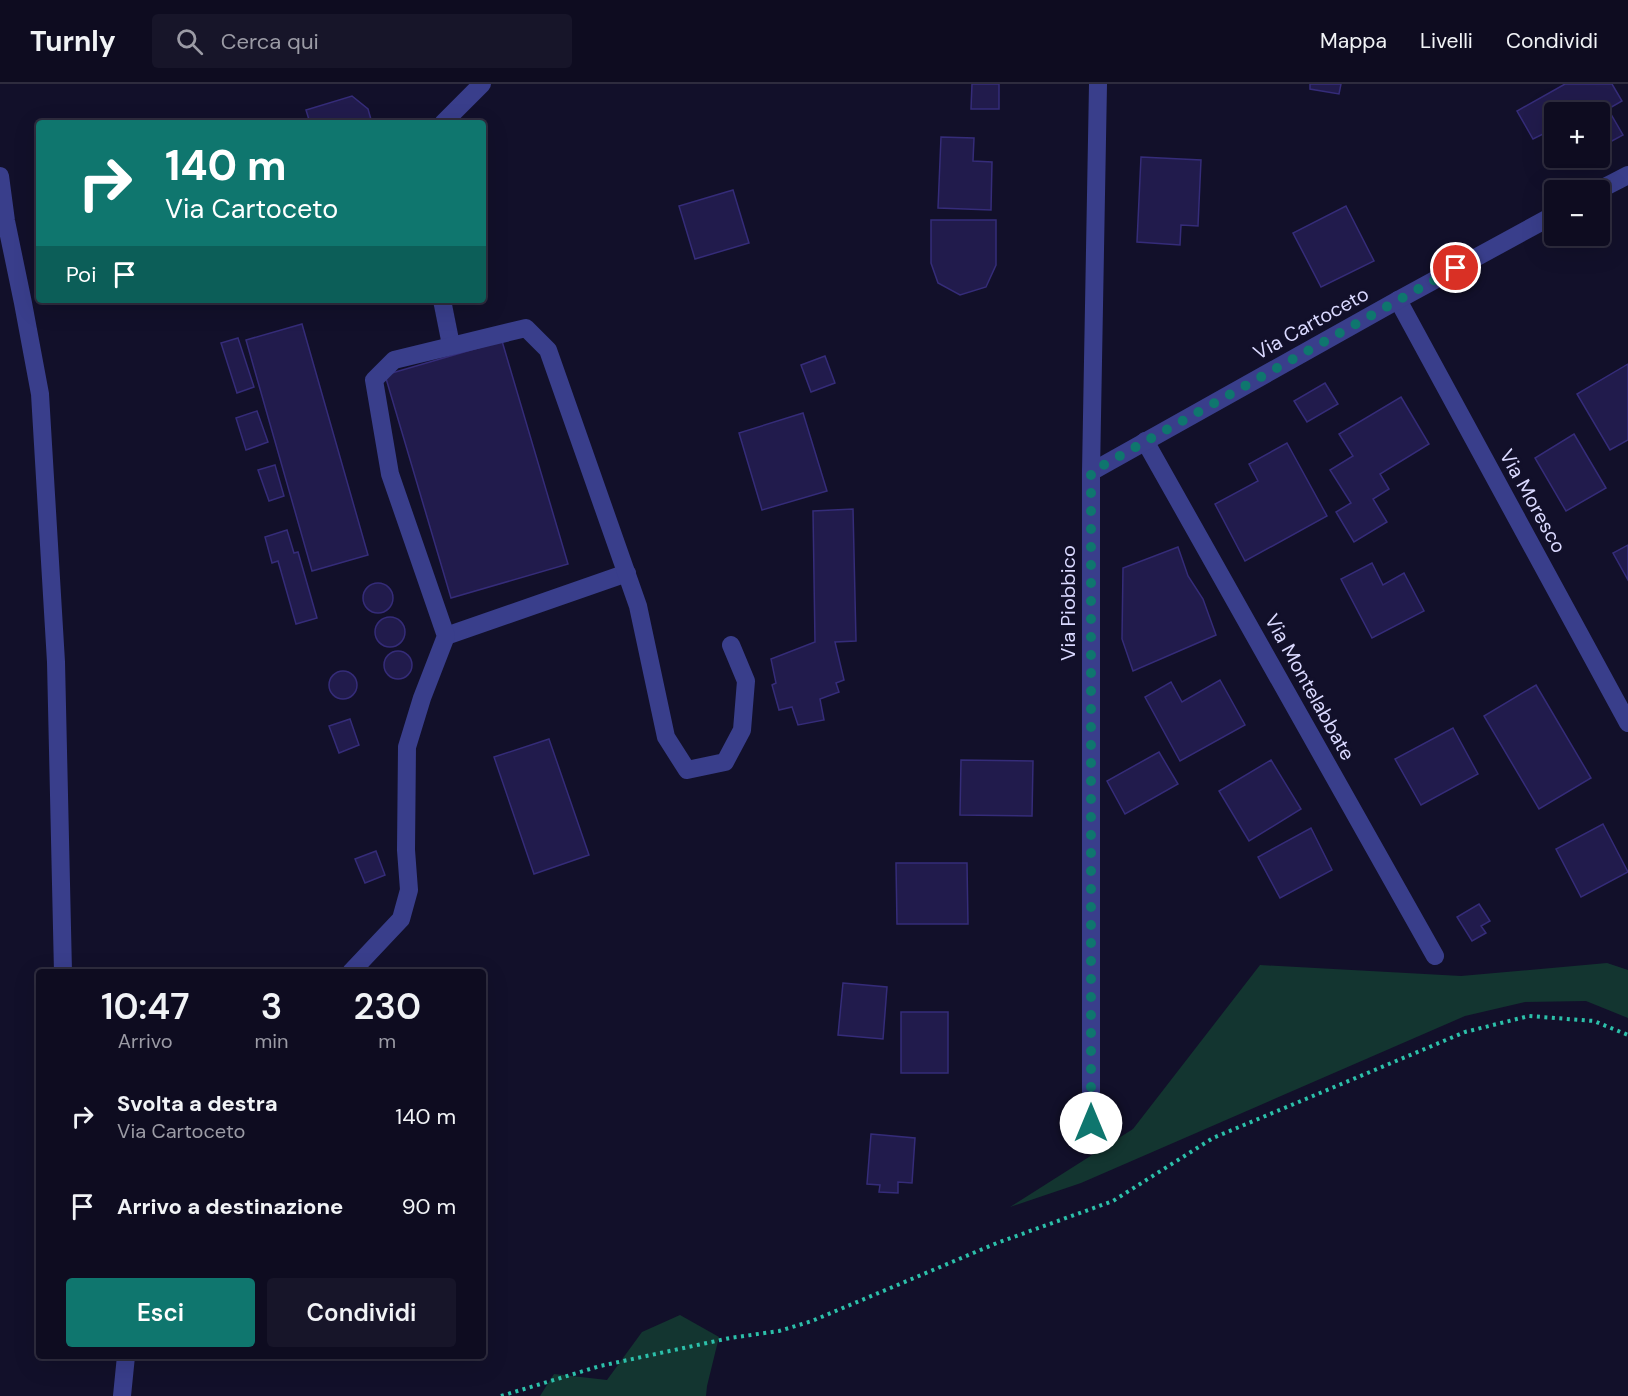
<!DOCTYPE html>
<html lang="it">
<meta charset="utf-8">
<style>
body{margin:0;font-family:"DM Sans",sans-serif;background:#171529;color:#f1f3f6;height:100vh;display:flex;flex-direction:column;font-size:22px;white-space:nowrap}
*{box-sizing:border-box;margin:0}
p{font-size:20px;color:#9b9ba5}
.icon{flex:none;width:33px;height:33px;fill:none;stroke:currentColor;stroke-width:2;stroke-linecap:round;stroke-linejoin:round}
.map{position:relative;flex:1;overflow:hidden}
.details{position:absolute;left:36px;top:885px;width:450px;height:390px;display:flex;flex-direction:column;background:#0e0c20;border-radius:6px;box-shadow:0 6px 24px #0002,0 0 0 2px #2e2c3e}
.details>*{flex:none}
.guide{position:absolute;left:36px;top:36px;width:450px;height:183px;border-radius:6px;box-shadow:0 6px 24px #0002,0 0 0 2px #2e2c3e;background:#0f766e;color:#fff;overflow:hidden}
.controls{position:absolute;left:1544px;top:18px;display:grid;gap:12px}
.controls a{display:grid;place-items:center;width:66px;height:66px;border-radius:6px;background:#0e0c20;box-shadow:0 6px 24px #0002,0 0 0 2px #2e2c3e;font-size:30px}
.pin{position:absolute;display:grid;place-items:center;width:51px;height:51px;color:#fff;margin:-26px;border:3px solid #fff;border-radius:50%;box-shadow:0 2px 6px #0007}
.me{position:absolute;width:66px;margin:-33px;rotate:0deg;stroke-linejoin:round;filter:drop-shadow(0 0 4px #0008)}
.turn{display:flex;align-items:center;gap:21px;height:126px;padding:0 30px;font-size:27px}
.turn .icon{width:78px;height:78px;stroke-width:2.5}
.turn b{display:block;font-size:42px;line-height:51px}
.then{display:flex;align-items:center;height:57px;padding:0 30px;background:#0003;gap:12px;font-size:22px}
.eta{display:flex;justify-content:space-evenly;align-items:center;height:102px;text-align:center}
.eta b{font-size:36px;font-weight:600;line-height:42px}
.cta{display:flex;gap:12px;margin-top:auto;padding:12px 30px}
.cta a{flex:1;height:69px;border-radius:6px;background:#0f766e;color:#fff;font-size:24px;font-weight:600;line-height:69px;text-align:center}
.cta a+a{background:#171529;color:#f1f3f6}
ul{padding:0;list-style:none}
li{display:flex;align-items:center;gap:18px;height:90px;padding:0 30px}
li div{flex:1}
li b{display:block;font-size:22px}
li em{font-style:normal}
header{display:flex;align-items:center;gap:36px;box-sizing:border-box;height:84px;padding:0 30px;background:#0e0c20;border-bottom:2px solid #2e2c3e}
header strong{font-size:28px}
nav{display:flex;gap:33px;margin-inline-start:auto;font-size:21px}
.search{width:420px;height:54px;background:#171529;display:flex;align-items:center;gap:15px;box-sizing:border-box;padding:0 21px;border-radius:6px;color:#9b9ba5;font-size:22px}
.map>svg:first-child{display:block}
.green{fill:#133530}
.building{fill:#211b4c;stroke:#352c79;stroke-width:1.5}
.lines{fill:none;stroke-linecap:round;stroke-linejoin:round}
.path{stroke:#2cc0aa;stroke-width:4;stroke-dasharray:3 4.5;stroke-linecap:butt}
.lane{stroke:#393e8b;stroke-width:18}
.street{stroke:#393e8b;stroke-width:18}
.route{stroke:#0f766e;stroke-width:10;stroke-dasharray:0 18}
.labels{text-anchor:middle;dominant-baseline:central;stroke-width:6;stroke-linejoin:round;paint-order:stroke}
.street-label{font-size:20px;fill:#dad9ff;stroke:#12102a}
</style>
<header>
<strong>Turnly</strong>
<div class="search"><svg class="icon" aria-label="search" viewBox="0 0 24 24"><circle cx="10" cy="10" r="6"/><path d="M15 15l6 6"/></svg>Cerca qui</div>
<nav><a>Mappa</a><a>Livelli</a><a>Condividi</a></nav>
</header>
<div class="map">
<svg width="1628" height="1312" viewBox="0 0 1628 1312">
<rect width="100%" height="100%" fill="#12102a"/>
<g class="green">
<path d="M1607 879 1628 886V934L1586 917 1525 918 1465 932 1081 1099 1010 1123 1133 1045 1260 881 1461 892Z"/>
<path d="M680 1231 719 1253 707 1302 706 1312H540L554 1290 607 1296 642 1248Z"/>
</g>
<g class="building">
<path d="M972 0H999V25H971Z"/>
<path d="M1310 0H1341L1339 10 1310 5Z"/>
<path d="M1565 0H1612L1622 17 1608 25 1623 51 1599 64V28H1554V70L1543 50 1533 55 1517 27Z"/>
<path d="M352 12 368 25 372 39H310L306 26Z"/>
<path d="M941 53 974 54 973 77 992 78 991 126 938 124Z"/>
<path d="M1141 73 1201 76 1198 142 1181 141 1180 161 1137 158Z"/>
<path d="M733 106 749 159 695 175 679 122Z"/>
<path d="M1346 122 1374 177 1321 203 1293 149Z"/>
<path d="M931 136H996V181L986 203 960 211 938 199 931 179Z"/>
<path d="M302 240 368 471 312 487 246 256Z"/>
<path d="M238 254 254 303 237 309 221 259Z"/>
<path d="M502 257 568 480 451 514 385 291Z"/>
<path d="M825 272 835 299 811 308 801 281Z"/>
<path d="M1628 280V356L1610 366 1577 310Z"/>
<path d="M1325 299 1338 320 1307 338 1294 317Z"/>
<path d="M1401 313 1429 360 1380 390 1389 405 1373 415 1387 438 1354 458 1336 428 1351 419 1330 386 1353 372 1339 350Z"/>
<path d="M257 327 268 358 246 366 236 334Z"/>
<path d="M803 329 827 407 762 426 739 349Z"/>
<path d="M1574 350 1606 404 1566 427 1535 374Z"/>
<path d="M1287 359 1327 432 1245 477 1215 420 1258 397 1249 380Z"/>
<path d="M275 381 284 412 269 417 258 386Z"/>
<path d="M853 425 856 557 835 558 844 596 836 599 839 608 820 615 824 636 798 641 792 623 779 626 772 601 776 599 771 575 815 558 813 427Z"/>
<path d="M287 446 294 469 298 468 317 534 296 540 278 477 272 479 265 453Z"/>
<path d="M1628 461V496L1613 469Z"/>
<path d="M1178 463 1188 492 1203 515 1216 551 1133 587 1122 555 1123 484Z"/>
<path d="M1372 479 1383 501 1404 489 1424 527 1372 554 1341 495Z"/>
<circle cx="378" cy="514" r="15"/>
<circle cx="390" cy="548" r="15"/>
<circle cx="398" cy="581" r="14"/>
<circle cx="343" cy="601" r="14"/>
<path d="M1220 596 1245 641 1180 677 1145 613 1171 598 1182 618Z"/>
<path d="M1536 601 1591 694 1539 725 1484 632Z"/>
<path d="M350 635 359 661 339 669 329 642Z"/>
<path d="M1453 644 1478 690 1421 721 1395 675Z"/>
<path d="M549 655 589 771 534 790 494 673Z"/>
<path d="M1159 668 1178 700 1125 730 1107 697Z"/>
<path d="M961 676 1033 677 1032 732 960 731Z"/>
<path d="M1271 676 1301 725 1249 757 1219 707Z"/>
<path d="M1603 740 1628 788 1581 813 1556 765Z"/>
<path d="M1311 744 1332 786 1280 814 1258 773Z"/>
<path d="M376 767 385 791 365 799 355 775Z"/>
<path d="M896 779H967L968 840H897Z"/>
<path d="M1479 820 1490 837 1481 842 1486 849 1472 857 1457 833Z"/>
<path d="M843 899 887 903 883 955 838 951Z"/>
<rect x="901" y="928" width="47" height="61"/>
<path d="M871 1050 915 1054 912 1099 898 1098V1109L879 1108 880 1101 867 1100Z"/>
</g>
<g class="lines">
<path class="path" d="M501 1312 600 1282 730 1254 779 1247 812 1237 997 1159 1113 1117 1213 1054 1465 948 1529 932 1594 937 1628 951"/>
<g class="lane">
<path d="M443 39 482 0"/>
<path d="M442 216 451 261"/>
</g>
<g class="street">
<path d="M0 92 6 137 23 219 40 310 56 578 63 888"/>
<path d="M1599 106 1628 91"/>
<path d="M1398 216 1628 639"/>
<path d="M1145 357 1435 872"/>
<path d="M1091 388 1398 216 1554 131"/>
<path d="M446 552 627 489"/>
<path d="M351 888 401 835 409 806 406 766 407 663 422 614 446 552 390 390 374 296 394 276 526 244 548 266 638 522 666 653 687 686 725 678 742 646 746 597 731 561"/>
<path d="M1091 1039V388L1098 0"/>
<path d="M122 1312 126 1272"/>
</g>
</g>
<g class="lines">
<path class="route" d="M1091 1039V388L1456 184"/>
</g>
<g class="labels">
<g class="street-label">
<text transform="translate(1311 239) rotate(-29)">Via Cartoceto</text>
<text transform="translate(1533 417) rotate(61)">Via Moresco</text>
<text transform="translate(1068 519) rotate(-90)">Via Piobbico</text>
<text transform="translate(1310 603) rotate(61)">Via Montelabbate</text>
</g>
</g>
</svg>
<div class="controls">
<a>+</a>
<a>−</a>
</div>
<div class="pin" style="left:1456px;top:184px;background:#d93025"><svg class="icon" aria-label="arrive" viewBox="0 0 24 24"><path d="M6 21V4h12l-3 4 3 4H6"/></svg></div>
<svg class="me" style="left:1091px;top:1039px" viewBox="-20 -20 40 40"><circle r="19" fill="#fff"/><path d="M0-13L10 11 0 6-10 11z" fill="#0f766e"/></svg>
<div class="guide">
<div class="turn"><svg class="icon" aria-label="right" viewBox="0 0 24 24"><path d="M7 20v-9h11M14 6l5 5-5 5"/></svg><div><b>140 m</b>Via Cartoceto</div></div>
<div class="then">Poi<svg class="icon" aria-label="arrive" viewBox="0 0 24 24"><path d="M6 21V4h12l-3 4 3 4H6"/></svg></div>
</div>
<section class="details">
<div class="eta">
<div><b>10:47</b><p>Arrivo</p></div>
<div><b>3</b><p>min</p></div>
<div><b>230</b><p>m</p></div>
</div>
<ul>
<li><svg class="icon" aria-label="right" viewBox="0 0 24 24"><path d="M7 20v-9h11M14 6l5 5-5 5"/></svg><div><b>Svolta a destra</b><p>Via Cartoceto</p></div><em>140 m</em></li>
<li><svg class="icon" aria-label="arrive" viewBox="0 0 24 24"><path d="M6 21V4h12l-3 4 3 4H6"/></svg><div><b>Arrivo a destinazione</b></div><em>90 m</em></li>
</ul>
<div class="cta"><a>Esci</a><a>Condividi</a></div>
</section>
</div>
